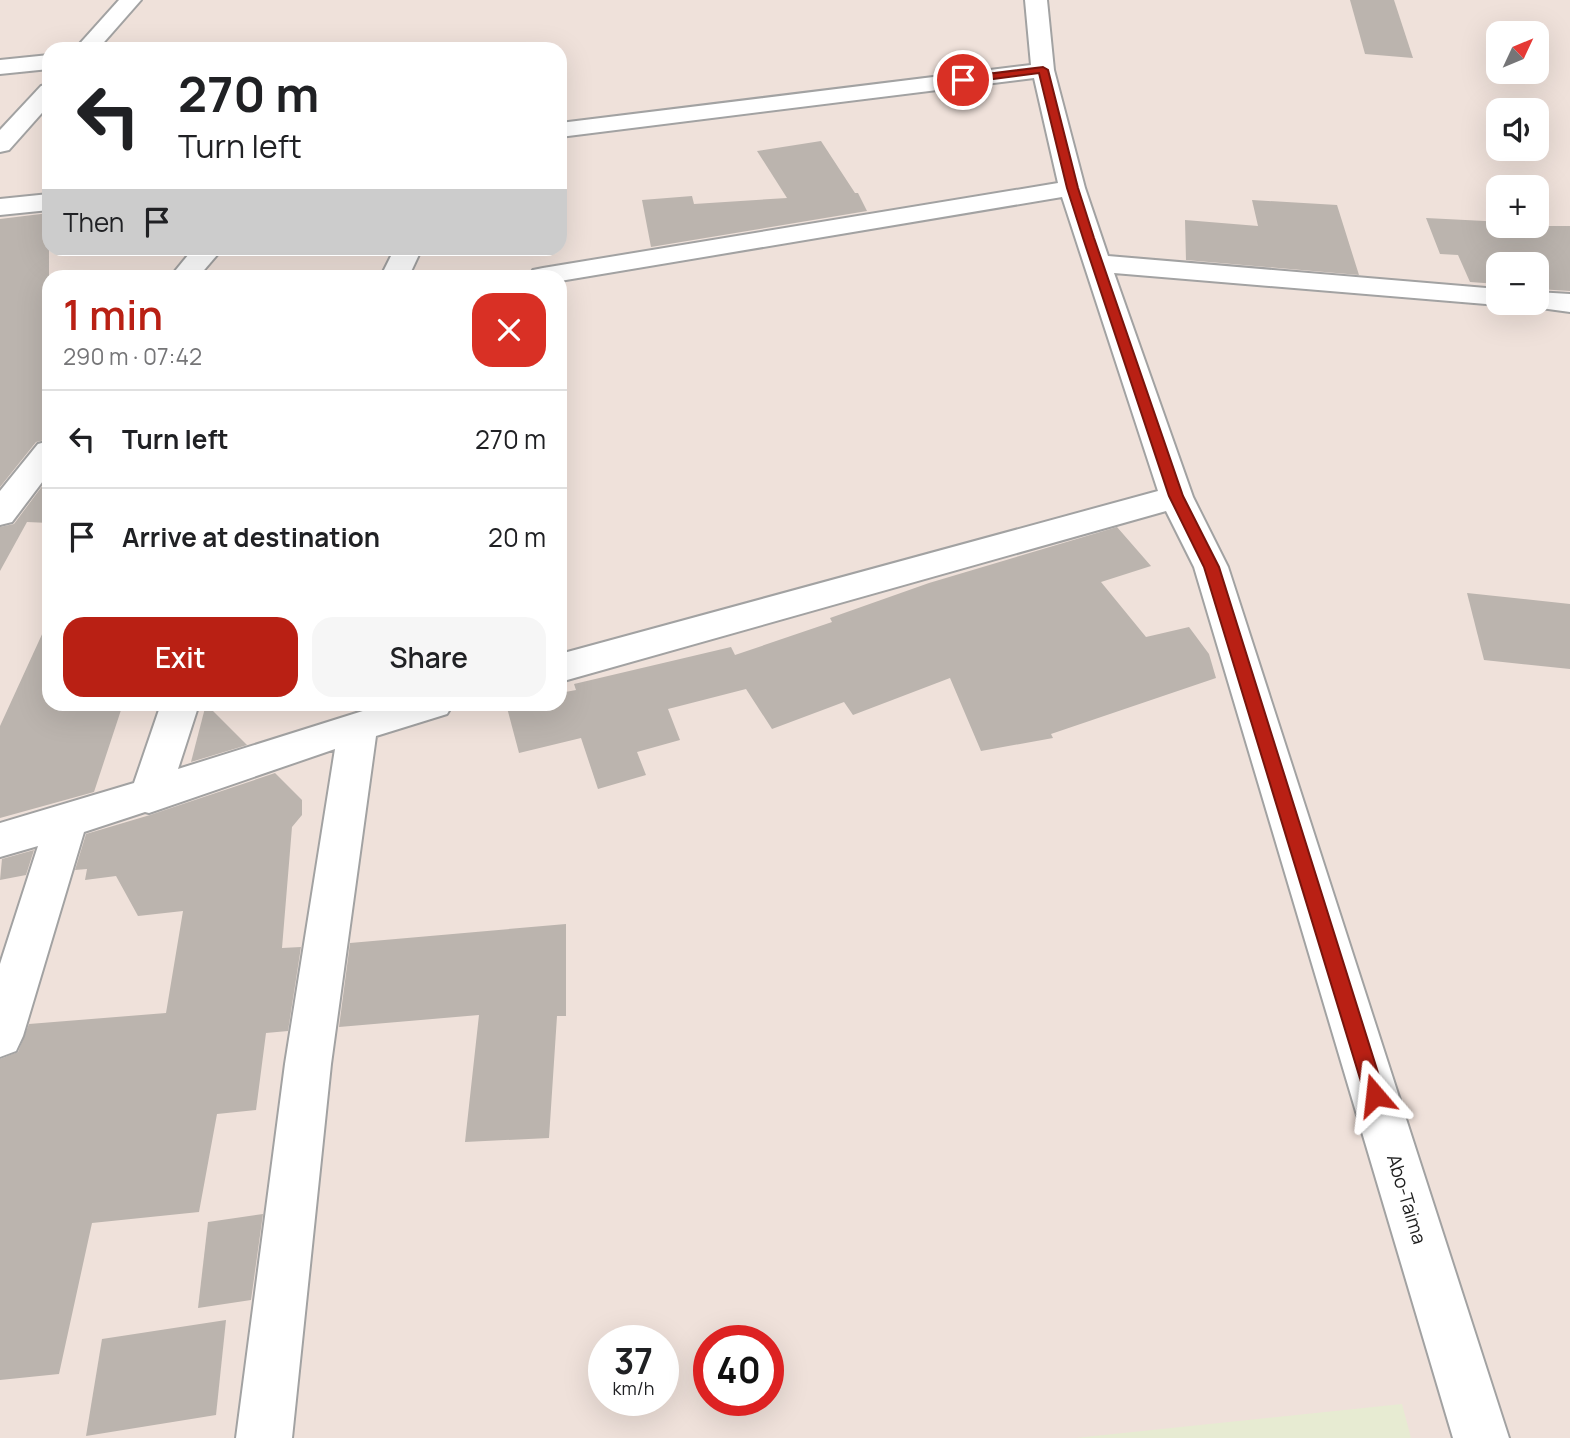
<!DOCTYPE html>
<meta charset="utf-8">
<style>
body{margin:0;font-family:Manrope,sans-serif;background:#f6f6f6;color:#202124;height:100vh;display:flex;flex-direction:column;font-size:26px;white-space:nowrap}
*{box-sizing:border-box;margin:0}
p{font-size:23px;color:#757577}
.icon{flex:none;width:38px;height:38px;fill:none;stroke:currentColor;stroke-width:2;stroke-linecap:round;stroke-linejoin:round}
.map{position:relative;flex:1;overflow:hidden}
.drawer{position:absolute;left:42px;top:270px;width:525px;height:441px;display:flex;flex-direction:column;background:#fff;border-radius:21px;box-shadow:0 7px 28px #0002}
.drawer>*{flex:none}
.hud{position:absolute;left:42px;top:42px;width:525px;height:214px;border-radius:21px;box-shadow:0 7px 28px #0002;background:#fff;color:#202124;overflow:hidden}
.needle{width:46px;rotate:46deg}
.buttons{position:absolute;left:1486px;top:21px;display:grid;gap:14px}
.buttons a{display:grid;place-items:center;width:63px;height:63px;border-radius:14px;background:#fff;box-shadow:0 7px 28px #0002;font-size:35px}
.speed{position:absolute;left:588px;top:1325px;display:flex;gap:14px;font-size:35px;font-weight:700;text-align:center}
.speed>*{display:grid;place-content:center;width:91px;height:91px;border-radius:50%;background:#fff;box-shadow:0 7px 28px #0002;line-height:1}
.speed small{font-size:18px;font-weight:400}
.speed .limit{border:10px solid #d22;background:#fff;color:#111}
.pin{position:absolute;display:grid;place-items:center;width:60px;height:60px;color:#fff;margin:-30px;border:4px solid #fff;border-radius:50%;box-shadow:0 2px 7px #0007}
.me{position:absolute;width:77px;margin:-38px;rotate:343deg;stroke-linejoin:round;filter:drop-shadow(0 0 5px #0008)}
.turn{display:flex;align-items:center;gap:24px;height:147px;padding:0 21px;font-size:32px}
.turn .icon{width:91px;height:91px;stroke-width:2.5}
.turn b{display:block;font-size:49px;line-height:60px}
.then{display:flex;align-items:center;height:66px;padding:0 21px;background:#0003;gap:14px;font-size:26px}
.round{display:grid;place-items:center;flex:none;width:74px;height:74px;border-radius:21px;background:#f6f6f6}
.summary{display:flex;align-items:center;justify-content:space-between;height:119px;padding:0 21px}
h1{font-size:42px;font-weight:600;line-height:52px;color:#b92014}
.primary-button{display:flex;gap:14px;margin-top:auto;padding:14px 21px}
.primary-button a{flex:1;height:80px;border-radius:21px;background:#b92014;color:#fff;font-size:28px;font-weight:600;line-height:80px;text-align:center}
.primary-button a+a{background:#f6f6f6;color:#202124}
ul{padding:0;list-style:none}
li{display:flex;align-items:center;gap:21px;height:98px;padding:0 21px;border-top:2px solid #e0e0e0}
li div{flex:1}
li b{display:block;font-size:26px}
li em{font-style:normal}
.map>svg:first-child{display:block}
.military{fill:#efe1da;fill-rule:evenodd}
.farmland{fill:#e7ebd2}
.building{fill:#bbb4ae}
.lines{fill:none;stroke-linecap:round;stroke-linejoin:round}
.minor-casing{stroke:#a2a2a2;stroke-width:4}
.minor{fill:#fff;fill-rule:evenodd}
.route{fill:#b92014;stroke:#78150d;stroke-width:2}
.labels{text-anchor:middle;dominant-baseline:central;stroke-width:5;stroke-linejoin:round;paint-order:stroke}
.street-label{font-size:19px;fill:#1e1e1e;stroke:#fff}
</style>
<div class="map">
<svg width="1570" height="1438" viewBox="0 0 1570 1438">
<rect width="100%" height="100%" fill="#eeece5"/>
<path class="military" d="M0 0H1570V1438H0ZM1498 33H1536V72H1498ZM49 49H560V248H49ZM1498 110H1536V149H1498ZM1498 187H1536V226H1498ZM1498 264H1536V303H1498ZM49 276H560V704H49ZM604 1340H663V1400H604ZM709 1340H768V1400H709Z"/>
<path class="farmland" d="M1402 1404 1411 1438H1075Z"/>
<g class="building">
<path d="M1350 0H1394L1413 58 1365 54Z"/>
<path d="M821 141 855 193H858L867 211 651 247 642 200 692 196 694 204 787 198 757 151Z"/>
<path d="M1252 200 1337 205 1359 275 1186 260 1185 220 1258 226Z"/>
<path d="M49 213V439L36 442 0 487V219Z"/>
<path d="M1426 218 1485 221 1498 223V226H1570V291L1538 289 1536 264H1498V284L1470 282 1458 255 1440 254Z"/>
<path d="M49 477V523L27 522 0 571V527L14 524Z"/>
<path d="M1117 527 1151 566 1101 582 1146 637 1189 627 1209 654 1216 678 1051 734 1053 738 981 751 950 678 853 715 844 702 772 729 746 689 668 709 680 740 637 752 646 775 598 789 581 738 519 753 506 704H560V693L576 690 574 684 731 647 735 655 832 622 830 618 929 583Z"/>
<path d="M1467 593 1570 604V669L1484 660Z"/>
<path d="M49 619V704H123L94 792 0 818V726Z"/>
<path d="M206 704 247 745 191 762Z"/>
<path d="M275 773 302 800V815L292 827 282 948 301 947 288 1031 266 1033 256 1110 217 1114 199 1212 92 1223 59 1374 0 1380V1059L18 1052 29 1024 166 1013 183 911 138 916 116 876 85 880 87 869 75 870 86 834 150 815Z"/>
<path d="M34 850 26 875 0 880 2 859Z"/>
<path d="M566 924V1016H557L549 1138 465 1142 479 1015 339 1027 350 943Z"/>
<path d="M263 1214 251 1300 198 1308 208 1222Z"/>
<path d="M226 1320 216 1415 86 1436 102 1339Z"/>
</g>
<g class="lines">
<g class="minor-casing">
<g id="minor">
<path d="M119 0H141L98 49H75Z"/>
<path d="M1025 0H1047L1054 70 1085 188 1108 256 1498 289V303H1508L1498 305 1114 273 1193 497 1228 567 1509 1438H1453L1194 567 1166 511 560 682V654L1158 491 1062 197 560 281V276H529L533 270 543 268 1058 183 1034 78 560 137V123L1031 65Z"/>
<path d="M49 55V69L0 74V60Z"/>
<path d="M49 84V105L9 150 0 152V130L41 86Z"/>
<path d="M49 194V210L0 215V199Z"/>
<path d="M395 248H422L409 276H381Z"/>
<path d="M193 249 210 248 217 255 199 276H171Z"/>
<path d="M1536 292 1570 294V312L1526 306 1524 303H1536Z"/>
<path d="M49 441V473L12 522 0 525V491L38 444Z"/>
<path d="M161 704H199L178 769 385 704H453L447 714 376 736 331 1064 292 1438H236L285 1064 335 749 149 813 145 812 84 832 23 1036 16 1051 0 1057V964L38 846 0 857V823L134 783Z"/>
</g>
</g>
<use href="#minor" class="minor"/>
</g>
<path class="route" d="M1043 67 1048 70 1078 188 1094 238 1183 496 1219 567 1385 1095 1382 1101 1375 1104 1368 1101 1365 1095 1204 567 1169 496 1083 238 1067 188 1039 73 963 83 958 80 963 77Z"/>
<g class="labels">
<g class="street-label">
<text transform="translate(1407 1199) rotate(73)">Abo-Taima</text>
</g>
</g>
</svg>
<div class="buttons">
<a><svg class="needle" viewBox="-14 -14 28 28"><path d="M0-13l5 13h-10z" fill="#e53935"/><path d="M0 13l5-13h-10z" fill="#757577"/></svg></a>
<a><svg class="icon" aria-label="sound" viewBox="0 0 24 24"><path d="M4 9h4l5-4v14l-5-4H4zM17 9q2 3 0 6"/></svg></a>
<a>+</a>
<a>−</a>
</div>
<div class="speed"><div>37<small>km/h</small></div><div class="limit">40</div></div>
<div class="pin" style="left:963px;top:80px;background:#d93025"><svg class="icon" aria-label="arrive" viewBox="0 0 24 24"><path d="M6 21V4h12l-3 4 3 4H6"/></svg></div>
<svg class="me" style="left:1375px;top:1095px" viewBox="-20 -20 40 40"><path d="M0-17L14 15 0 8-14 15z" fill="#b92014" stroke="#fff" stroke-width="4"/></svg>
<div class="hud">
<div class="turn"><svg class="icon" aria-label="left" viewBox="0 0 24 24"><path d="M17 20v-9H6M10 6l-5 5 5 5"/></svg><div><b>270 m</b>Turn left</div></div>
<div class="then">Then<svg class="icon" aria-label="arrive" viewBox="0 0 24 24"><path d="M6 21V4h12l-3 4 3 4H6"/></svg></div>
</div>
<section class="drawer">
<div class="summary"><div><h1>1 min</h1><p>290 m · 07:42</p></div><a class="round" style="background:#d93025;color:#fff"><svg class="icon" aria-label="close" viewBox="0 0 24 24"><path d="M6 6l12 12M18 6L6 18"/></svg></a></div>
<ul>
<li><svg class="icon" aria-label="left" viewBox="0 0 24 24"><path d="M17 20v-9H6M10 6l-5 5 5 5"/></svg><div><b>Turn left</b></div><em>270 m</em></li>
<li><svg class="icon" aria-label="arrive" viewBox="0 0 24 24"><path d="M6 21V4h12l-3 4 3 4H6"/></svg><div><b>Arrive at destination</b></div><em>20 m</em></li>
</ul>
<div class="primary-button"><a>Exit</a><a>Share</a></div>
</section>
</div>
